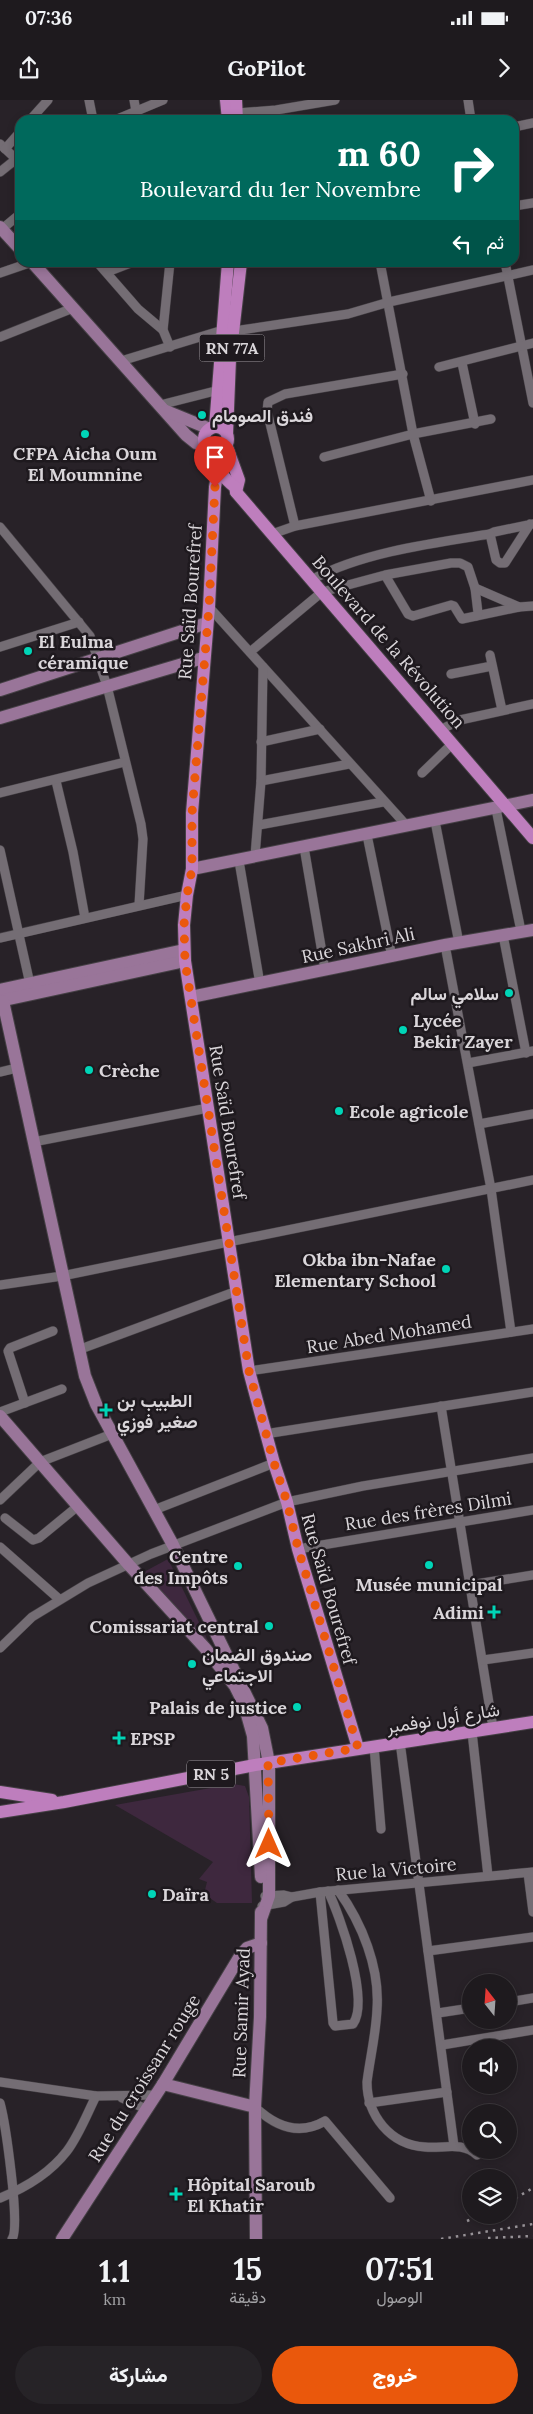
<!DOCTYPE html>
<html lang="ar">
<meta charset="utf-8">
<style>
body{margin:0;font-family:Lora,Vazirmatn,serif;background:#262327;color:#f1f3f6;direction:rtl;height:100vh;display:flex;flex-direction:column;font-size:19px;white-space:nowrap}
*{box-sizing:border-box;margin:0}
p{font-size:16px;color:#a1a1a4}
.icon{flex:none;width:28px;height:28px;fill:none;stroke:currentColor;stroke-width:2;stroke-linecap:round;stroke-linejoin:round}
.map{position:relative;height:2139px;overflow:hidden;direction:ltr}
.sheet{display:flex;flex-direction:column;background:#1e1a1e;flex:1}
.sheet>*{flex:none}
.hud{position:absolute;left:15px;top:15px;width:504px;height:152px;border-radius:15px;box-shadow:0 2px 8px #0003,0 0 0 1px #3c383c;direction:rtl;background:#00695c;color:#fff;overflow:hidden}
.needle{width:32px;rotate:343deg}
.tools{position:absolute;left:462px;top:1874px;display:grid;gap:10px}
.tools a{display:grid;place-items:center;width:55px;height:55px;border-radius:50%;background:#1e1a1e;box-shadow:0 2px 8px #0003,0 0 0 1px #3c383c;font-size:25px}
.pin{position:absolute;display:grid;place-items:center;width:42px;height:42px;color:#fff;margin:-51px -21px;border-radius:50% 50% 50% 0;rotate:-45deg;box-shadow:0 0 5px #0007}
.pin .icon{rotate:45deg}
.me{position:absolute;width:55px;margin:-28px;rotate:0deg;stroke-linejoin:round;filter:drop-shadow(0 0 4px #0008)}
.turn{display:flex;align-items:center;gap:18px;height:105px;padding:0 15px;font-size:22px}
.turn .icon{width:65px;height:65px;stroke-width:2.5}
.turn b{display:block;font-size:35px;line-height:42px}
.then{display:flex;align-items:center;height:48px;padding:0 15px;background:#0003;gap:10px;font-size:19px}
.eta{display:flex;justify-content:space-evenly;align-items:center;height:85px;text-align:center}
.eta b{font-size:30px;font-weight:800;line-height:35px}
.primary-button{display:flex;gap:10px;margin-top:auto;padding:10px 15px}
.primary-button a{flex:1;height:58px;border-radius:30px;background:#ea580c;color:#fff;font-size:20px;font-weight:800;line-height:58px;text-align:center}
.primary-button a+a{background:#262327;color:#f1f3f6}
.status{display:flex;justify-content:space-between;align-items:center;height:35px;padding:0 25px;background:#1e1a1e;direction:ltr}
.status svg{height:14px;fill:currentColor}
header{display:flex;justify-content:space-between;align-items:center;height:65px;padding:0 15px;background:#1e1a1e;font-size:22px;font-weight:800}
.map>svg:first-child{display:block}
.green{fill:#3e283e}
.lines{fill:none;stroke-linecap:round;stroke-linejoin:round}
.street-casing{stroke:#454045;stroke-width:10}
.secondary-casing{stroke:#454045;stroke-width:14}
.primary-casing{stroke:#454045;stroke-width:14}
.street{stroke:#746d74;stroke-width:9}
.secondary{stroke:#997599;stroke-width:12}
.primary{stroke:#be7ebd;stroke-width:12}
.rail{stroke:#979297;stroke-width:2.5;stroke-dasharray:2.5 5;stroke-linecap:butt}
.route{stroke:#ea580c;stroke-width:9;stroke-dasharray:0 16.2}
.poi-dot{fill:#00d5b7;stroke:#1e191e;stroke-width:2}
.labels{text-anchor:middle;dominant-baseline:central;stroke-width:5;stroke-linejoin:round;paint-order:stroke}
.shield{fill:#1e191e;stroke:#a29da2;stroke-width:1}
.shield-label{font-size:16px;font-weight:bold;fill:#dad6da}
.poi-label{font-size:18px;font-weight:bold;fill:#dad6da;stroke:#1e191e;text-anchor:start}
.street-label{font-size:18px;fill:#dad6da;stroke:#1e191e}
</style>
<div class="status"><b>07:36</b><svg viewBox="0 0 49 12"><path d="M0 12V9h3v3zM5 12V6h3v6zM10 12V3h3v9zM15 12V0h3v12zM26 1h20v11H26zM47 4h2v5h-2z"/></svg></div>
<header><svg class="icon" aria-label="forward" viewBox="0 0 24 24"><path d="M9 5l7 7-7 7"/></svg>GoPilot<svg class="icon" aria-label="share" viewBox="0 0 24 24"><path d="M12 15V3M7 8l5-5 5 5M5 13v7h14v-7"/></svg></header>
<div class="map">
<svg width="533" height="2139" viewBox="0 0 533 2139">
<rect width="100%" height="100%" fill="#282228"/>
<g class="green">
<path d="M168 1459 213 1551 142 1473Z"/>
<path d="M233 1684 245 1686 249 1697 252 1803H217L204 1794 207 1782 199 1779 213 1762 115 1705Z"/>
</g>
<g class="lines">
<g class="street-casing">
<g id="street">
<path d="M89 0 93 20"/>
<path d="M134 0 136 11"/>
<path d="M468 0 471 20"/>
<path d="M233 17 237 13 276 10 335 0"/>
<path d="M30 20 48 0"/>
<path d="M115 20 163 0"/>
<path d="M514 27 533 23"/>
<path d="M0 44 15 58"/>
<path d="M5 49 20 32"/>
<path d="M0 72 20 56"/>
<path d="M514 106 533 103"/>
<path d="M2 129 20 114"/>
<path d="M97 162 138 209 163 230"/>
<path d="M380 162 413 334 431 401"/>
<path d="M505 162 533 303"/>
<path d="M107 172 133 162"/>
<path d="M0 173 32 162"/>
<path d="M0 237 73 208"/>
<path d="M170 247 163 230 170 162"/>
<path d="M121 261 223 230 234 231 348 214 389 202 533 170"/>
<path d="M462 263 475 324"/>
<path d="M439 267 533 243"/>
<path d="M160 305 223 289"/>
<path d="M324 357 413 334 491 319"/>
<path d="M530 424 505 463H500L496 460 490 434 494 432 533 424"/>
<path d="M295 426 267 311 268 302 285 294 403 274"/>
<path d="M0 427 90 536 107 586 141 724 143 739 139 805"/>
<path d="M272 434 295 426 533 380"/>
<path d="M313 479C363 452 434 443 490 434"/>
<path d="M475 488 519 507 533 506"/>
<path d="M209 507 407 726"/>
<path d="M476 516 519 507"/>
<path d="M0 547 79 522"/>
<path d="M250 552 322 492 385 475 451 463H460L468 467 475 488 478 513 476 516 462 519 454 506 451 505 413 516 408 514 385 475"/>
<path d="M490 555 502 610"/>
<path d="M451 574 492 566"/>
<path d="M440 630 460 620 533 604"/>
<path d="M261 642 320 629"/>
<path d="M422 673 453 643"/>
<path d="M56 681 73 752 85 818"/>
<path d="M261 681 349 664"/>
<path d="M0 693 125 662"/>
<path d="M496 709 521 831"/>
<path d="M435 721 459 843"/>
<path d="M259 725 383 702"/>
<path d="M367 735 392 857"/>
<path d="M304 747 325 870"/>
<path d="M0 750 30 884"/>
<path d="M255 756 261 681 263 567"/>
<path d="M239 761 260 884"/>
<path d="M503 835 526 953"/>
<path d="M0 838 187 795"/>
<path d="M445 845 491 1089 511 1232"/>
<path d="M468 963 533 951"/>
<path d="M0 972 17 968"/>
<path d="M479 1024 533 1014"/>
<path d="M33 1042 208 1008"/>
<path d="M0 1185 62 1176 533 1080"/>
<path d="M78 1250 237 1191"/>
<path d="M249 1271 533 1229"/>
<path d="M25 1303 8 1251 10 1248 53 1231"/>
<path d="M441 1306 493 1628"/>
<path d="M0 1312 62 1289"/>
<path d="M265 1334 533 1292"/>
<path d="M0 1400 40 1362 112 1334"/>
<path d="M154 1410 274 1363"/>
<path d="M5 1418 33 1440 39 1438 78 1406"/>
<path d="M0 1447 59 1499"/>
<path d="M298 1449 533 1410"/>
<path d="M470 1485 533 1475"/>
<path d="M0 1548 32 1517 88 1483 151 1454 287 1402 363 1386 533 1358"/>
<path d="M483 1560 533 1553"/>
<path d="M472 1632 488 1776"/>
<path d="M400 1642 454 2046"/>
<path d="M374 1646 381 1729"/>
<path d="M528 1773 533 1812"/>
<path d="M338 1790C362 1823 380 1868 377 1909 376 1934 370 1958 367 1982 367 2015 390 2045 425 2047 443 2049 462 2041 477 2055"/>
<path d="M320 1792 333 1923 335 1926 353 1924C370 1900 340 1816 328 1791"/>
<path d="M265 1796 284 1795 292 1797 320 1792 533 1772"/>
<path d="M262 1806 284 1802 292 1797"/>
<path d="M428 1851 533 1837"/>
<path d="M509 1902 533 1898"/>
<path d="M438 1913 471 1908"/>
<path d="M442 1945 533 1930"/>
<path d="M0 1982 96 1996 155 1995"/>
<path d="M122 1998 146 2009"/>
<path d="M0 2003C5 2021 21 2128 12 2139"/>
<path d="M369 2003 447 1992"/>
<path d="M255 2007C275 2026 299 2036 325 2021L390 2098"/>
<path d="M0 2098C25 2088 50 2073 67 2051 79 2035 87 2014 96 1996"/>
</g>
</g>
<g class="secondary-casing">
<g id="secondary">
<path d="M0 127 20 149"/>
<path d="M32 162 186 335 196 343 206 346"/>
<path d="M166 311 210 329"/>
<path d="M0 590 207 523"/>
<path d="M0 618 203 558"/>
<path d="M192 769 533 700"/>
<path d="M0 890 184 850"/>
<path d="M191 897 445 845 533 830"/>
<path d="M0 901 185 861"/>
<path d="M3 901 85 1276 96 1304 173 1445 262 1628 269 1663V1796L261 1819"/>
<path d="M0 1316 129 1465 205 1548 235 1586 244 1604 253 1636 261 1777"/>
<path d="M163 1984 255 2007"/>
<path d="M62 2139 163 1984 240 1856 247 1848 261 1843"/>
<path d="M256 2139 255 2007 260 1917 261 1812"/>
</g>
</g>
<g class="primary-casing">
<g id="primary">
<path d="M226 0 228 20"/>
<path d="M236 0 237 20"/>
<path d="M215 327 228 162"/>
<circle cx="216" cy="339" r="12"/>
<path d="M227 334 230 259 241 162"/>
<path d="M227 347 239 380 236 392"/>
<path d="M210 349C216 364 221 377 235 387L236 392 533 738"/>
<path d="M229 354 218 369 215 387 209 507 192 713V769L187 795 184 825 185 861 249 1271 274 1363 287 1402 298 1449 358 1648"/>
<path d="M0 1692 52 1700"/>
<path d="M0 1712 64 1702 255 1665 533 1622"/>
</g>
</g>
<use href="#street" class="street"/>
<use href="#secondary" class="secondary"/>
<use href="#primary" class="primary"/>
<g class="rail">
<path d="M509 2102 533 2088"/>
<path d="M467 2121 481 2115"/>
<path d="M488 2138 533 2136"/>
<path d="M441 2139 533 2124"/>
</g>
</g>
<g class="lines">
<path class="route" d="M215 387 209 507 192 713V769L187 795 184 825 185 861 249 1271 274 1363 287 1402 298 1448 358 1648 268 1663 269 1744"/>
</g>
<g class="poi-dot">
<circle cx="202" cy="315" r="5"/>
<circle cx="85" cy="334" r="5"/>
<circle cx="28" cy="551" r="5"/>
<circle cx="509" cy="893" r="5"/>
<circle cx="403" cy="930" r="5"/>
<circle cx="89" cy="970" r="5"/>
<circle cx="339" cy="1011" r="5"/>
<circle cx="446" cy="1169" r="5"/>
<path d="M103.5 1302.5h5v5h5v5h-5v5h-5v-5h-5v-5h5z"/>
<circle cx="429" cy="1465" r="5"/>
<circle cx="238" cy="1466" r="5"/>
<path d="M491.5 1504.5h5v5h5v5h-5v5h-5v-5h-5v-5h5z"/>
<circle cx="269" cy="1526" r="5"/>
<circle cx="192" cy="1564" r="5"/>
<circle cx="297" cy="1607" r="5"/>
<path d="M116.5 1630.5h5v5h5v5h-5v5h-5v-5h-5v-5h5z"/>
<circle cx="152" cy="1794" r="5"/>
<path d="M173.5 2086.5h5v5h5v5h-5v5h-5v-5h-5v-5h5z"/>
</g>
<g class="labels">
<g class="shield">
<rect x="199.5" y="234.5" width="65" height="27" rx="4"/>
<rect x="187" y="1660.5" width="48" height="27" rx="4"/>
</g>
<g class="shield-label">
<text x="232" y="248">RN 77A</text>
<text x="211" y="1674">RN 5</text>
</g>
<g class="poi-label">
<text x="212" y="315">فندق الصومام</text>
<text x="85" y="353" text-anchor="middle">CFPA Aicha Oum<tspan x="85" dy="21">El Moumnine</tspan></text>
<text x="38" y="541">El Eulma<tspan x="38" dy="21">céramique</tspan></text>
<text x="499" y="893" text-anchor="end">سلامي سالم</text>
<text x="413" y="920">Lycée<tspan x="413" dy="21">Bekir Zayer</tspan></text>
<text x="99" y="970">Crèche</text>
<text x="349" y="1011">Ecole agricole</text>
<text x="436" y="1159" text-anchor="end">Okba ibn-Nafae<tspan x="436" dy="21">Elementary School</tspan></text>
<text x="117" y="1300">الطبيب بن<tspan x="117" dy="21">صغير فوزي</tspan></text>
<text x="228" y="1456" text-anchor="end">Centre<tspan x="228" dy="21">des Impôts</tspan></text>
<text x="429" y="1484" text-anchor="middle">Musée municipal</text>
<text x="484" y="1512" text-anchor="end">Adimi</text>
<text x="259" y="1526" text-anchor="end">Comissariat central</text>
<text x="202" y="1554">صندوق الضمان<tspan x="202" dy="21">الاجتماعي</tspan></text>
<text x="287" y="1607" text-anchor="end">Palais de justice</text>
<text x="130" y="1638">EPSP</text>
<text x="162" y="1794">Daïra</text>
<text x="187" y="2084">Hôpital Saroub<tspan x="187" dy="21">El Khatir</tspan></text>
</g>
<g class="street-label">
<text transform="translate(190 502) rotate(-86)">Rue Saïd Bourefref</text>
<text transform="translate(389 542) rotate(49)">Boulevard de la Révolution</text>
<text transform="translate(358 845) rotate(-12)">Rue Sakhri Ali</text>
<text transform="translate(228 1022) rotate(81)">Rue Saïd Bourefref</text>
<text transform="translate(389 1234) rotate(-9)">Rue Abed Mohamed</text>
<text transform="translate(428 1411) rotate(-9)">Rue des frères Dilmi</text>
<text transform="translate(329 1489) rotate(74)">Rue Saïd Bourefref</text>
<text transform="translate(443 1618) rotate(-9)">شارع أول نوفمبر</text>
<text transform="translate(396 1769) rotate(-5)">Rue la Victoire</text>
<text transform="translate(241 1913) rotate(-88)">Rue Samir Ayad</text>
<text transform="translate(144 1978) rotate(-58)">Rue du croissanr rouge</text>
</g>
</g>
</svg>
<div class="tools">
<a><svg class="needle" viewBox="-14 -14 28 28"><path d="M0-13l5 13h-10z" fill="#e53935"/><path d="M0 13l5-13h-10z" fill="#a1a1a4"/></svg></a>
<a><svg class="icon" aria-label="sound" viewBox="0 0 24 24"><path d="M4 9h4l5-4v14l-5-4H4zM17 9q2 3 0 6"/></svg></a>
<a><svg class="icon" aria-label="search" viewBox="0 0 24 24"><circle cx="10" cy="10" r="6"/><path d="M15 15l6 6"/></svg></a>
<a><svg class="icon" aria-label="layers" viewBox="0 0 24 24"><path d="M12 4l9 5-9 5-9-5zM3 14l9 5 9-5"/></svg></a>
</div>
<div class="pin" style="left:215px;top:387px;background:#d93025"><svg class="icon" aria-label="arrive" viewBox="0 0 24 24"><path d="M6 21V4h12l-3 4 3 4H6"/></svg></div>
<svg class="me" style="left:269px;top:1744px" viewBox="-20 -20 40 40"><path d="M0-17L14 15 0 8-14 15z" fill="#ea580c" stroke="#fff" stroke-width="4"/></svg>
<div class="hud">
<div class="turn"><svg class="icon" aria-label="right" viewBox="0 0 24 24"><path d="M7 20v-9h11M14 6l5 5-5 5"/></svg><div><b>60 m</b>Boulevard du 1er Novembre</div></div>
<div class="then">ثم<svg class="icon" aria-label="left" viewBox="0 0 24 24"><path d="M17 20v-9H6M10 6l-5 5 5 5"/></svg></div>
</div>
</div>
<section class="sheet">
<div class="eta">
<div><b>07:51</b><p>الوصول</p></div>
<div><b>15</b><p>دقيقة</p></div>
<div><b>1.1</b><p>km</p></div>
</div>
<div class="primary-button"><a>خروج</a><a>مشاركة</a></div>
</section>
